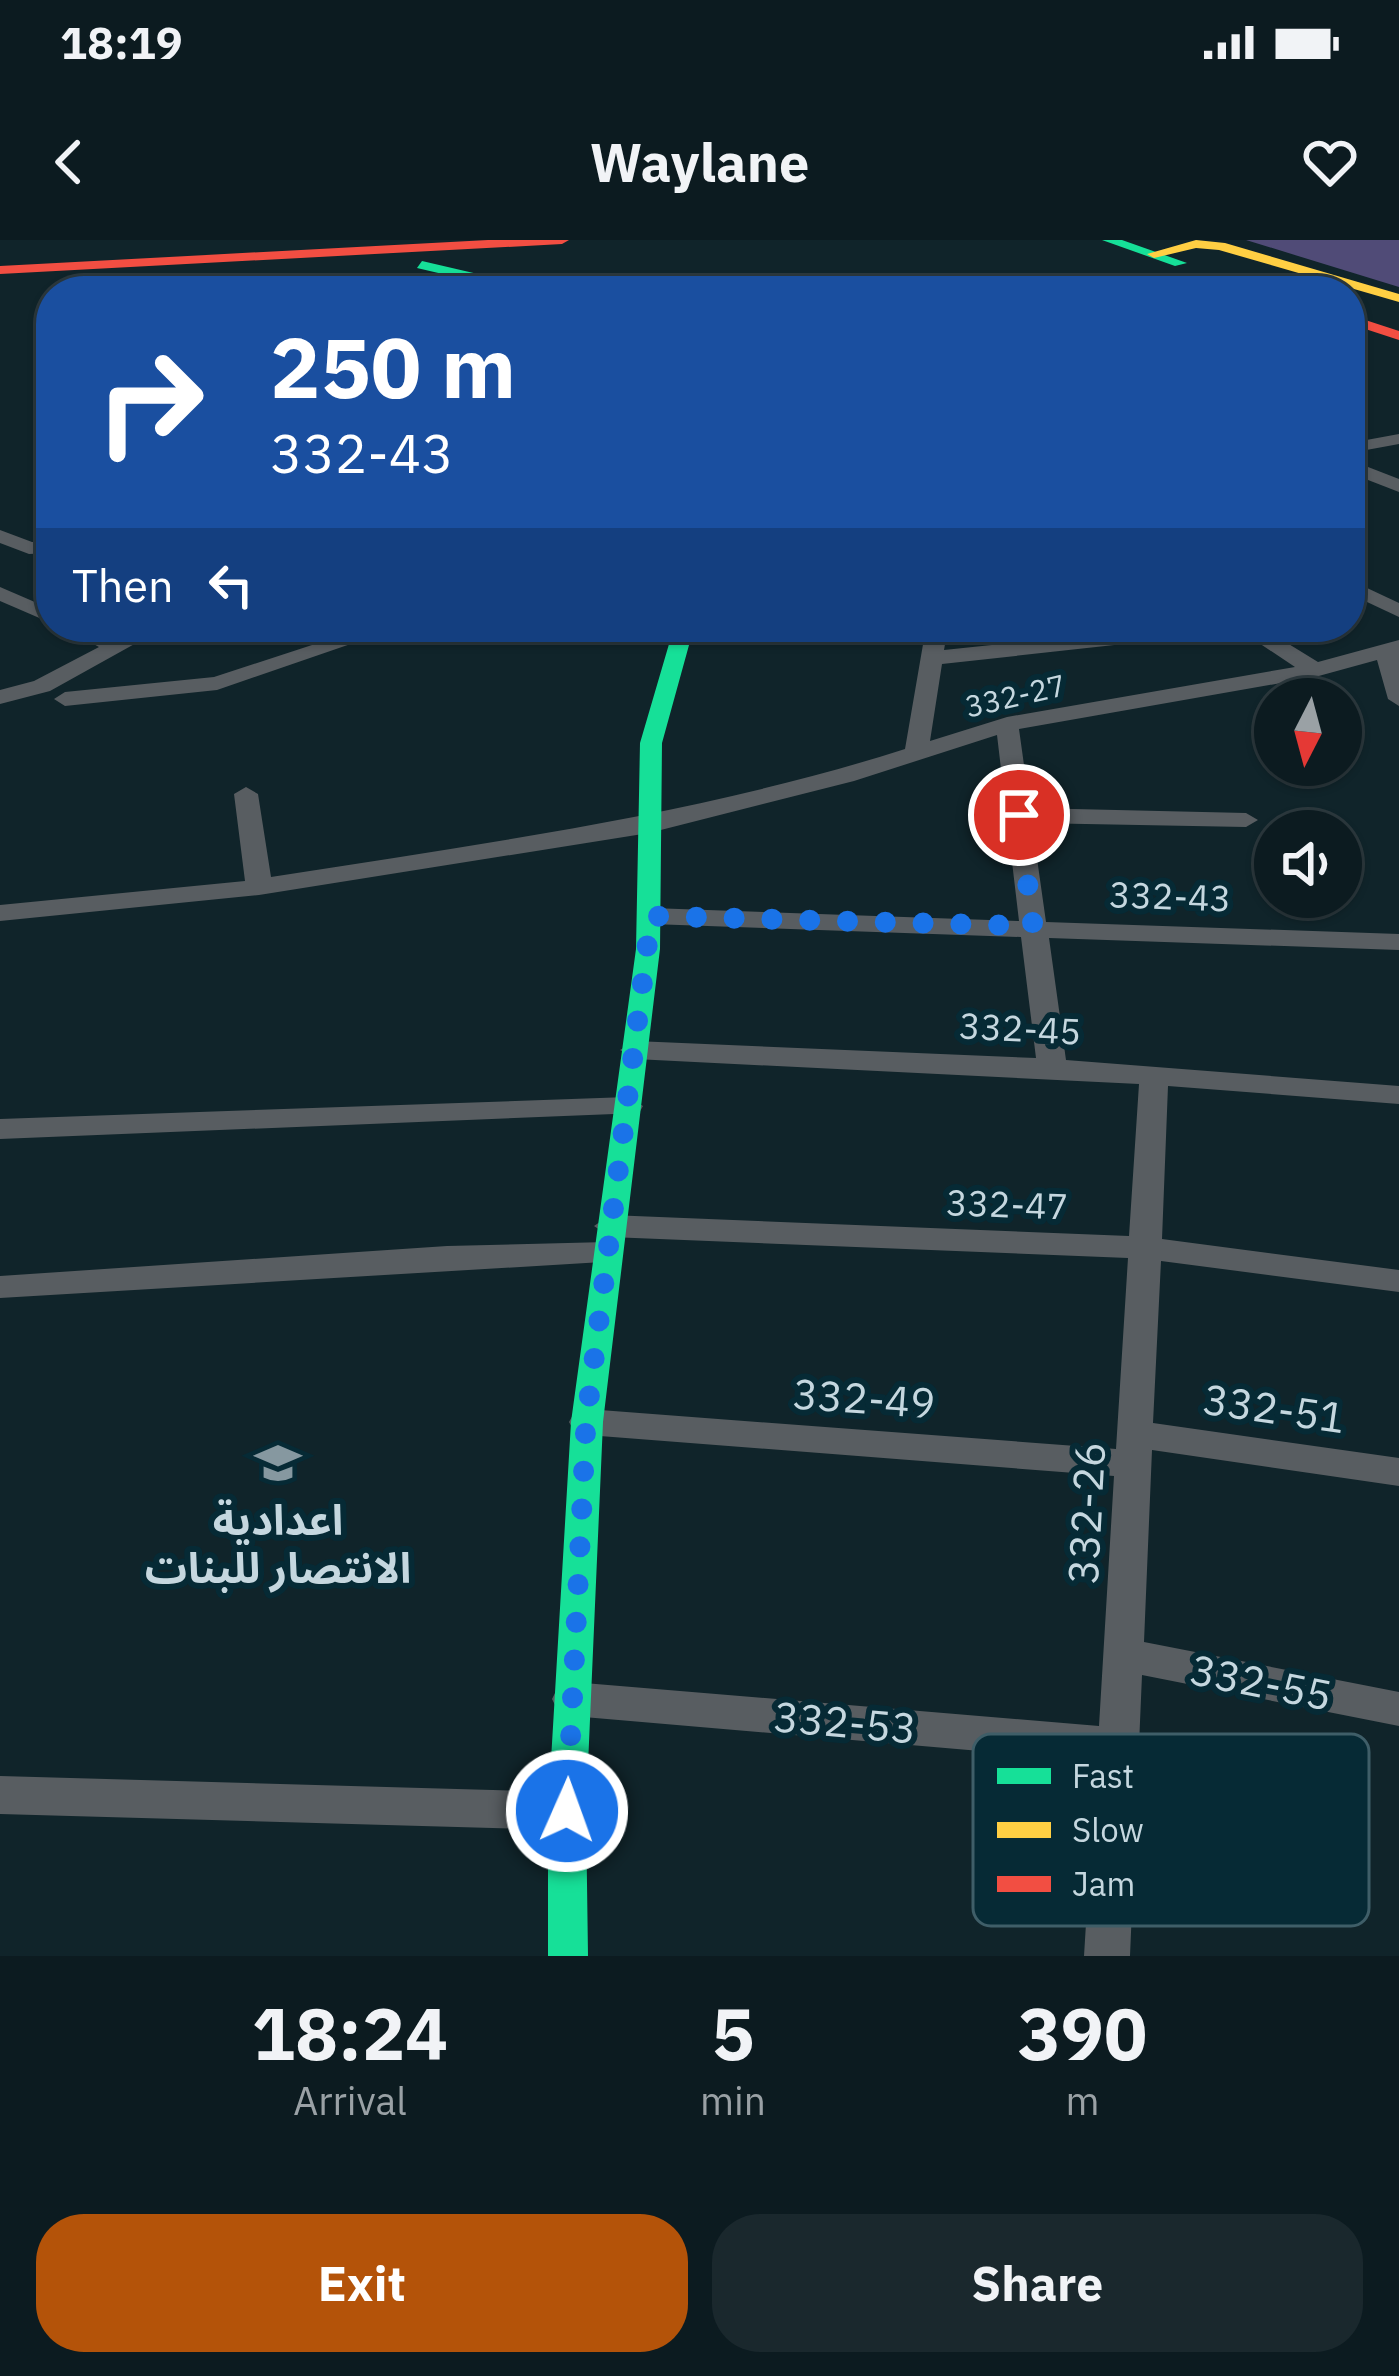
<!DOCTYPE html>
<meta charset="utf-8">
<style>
body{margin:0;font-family:"IBM Plex Sans","Noto Sans Arabic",sans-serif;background:#1a282d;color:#f1f3f6;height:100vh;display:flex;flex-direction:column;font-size:45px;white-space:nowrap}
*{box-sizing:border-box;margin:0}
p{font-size:39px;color:#9aa1a5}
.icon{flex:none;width:66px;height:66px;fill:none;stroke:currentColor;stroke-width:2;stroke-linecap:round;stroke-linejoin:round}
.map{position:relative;height:1716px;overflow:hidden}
.drawer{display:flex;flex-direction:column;background:#0c1b20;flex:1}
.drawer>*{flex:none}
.top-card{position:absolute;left:36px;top:36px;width:1329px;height:366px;border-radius:48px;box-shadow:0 3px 9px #0004,0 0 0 3px #2c393e;background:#1a4fa0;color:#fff;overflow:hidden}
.needle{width:78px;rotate:186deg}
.fabs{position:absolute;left:1254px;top:438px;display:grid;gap:24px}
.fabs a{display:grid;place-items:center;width:108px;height:108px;border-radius:50%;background:#0c1b20;box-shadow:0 3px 9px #0004,0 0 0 3px #2c393e;font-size:60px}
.pin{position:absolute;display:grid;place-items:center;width:102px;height:102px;color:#fff;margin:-51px;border:6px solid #fff;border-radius:50%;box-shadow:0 3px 12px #0007}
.me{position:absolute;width:132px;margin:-66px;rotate:2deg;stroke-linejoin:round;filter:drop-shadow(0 0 9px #0008)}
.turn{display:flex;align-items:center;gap:42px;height:252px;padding:0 36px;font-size:54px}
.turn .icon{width:156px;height:156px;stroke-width:2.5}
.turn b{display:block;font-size:84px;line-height:102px}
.then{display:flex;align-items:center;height:114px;padding:0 36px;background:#0003;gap:24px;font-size:45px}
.eta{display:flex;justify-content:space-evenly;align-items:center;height:204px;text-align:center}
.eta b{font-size:72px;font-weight:800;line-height:84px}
.action{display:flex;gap:24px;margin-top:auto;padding:24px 36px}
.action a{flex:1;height:138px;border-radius:48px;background:#b45309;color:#fff;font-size:48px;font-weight:800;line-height:138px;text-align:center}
.action a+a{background:#1a282d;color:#f1f3f6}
.status{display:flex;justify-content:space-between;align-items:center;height:84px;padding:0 60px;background:#0c1b20;direction:ltr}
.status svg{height:33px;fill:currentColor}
header{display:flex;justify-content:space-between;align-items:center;height:156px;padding:0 36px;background:#0c1b20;font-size:54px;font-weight:800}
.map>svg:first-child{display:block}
.water{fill:#504b77}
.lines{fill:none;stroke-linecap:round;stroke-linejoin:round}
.path{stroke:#565e62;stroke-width:3;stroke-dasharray:3 4.5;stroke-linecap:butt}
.street{fill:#585d61;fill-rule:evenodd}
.fast{fill:#16e098;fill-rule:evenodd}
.slow{fill:#ffcf43;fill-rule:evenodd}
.jam{fill:#f24e42;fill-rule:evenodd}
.route{stroke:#1a73e8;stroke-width:21;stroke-dasharray:0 37.8}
.labels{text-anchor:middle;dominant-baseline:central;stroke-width:12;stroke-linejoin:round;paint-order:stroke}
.far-street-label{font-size:30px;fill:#c5d7df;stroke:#062a35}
.street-label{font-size:36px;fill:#c5d7df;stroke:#062a35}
.near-street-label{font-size:42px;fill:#c5d7df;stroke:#062a35}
.near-poi-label{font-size:42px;font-weight:bold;fill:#c5d7df;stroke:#062a35}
.key{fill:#062a35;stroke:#3f5e68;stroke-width:3}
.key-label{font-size:33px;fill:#c5d7df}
</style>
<div class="status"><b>18:19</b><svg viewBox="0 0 49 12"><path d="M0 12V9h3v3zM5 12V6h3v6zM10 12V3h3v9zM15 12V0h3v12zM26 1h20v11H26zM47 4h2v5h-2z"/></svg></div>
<header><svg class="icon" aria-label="back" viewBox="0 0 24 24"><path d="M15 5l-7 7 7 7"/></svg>Waylane<svg class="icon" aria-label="heart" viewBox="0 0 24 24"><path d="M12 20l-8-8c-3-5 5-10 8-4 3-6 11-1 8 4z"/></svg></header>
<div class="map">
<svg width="1399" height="1716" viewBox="0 0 1399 1716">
<rect width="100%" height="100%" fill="#10242a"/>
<path class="water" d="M1246 0H1399V47Z"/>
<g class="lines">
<path class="path" d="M1087 51 1163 41"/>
<g class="street">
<path d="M1399 194V204L1350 213V203Z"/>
<path d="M1350 220 1399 239V252L1350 233Z"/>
<path d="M0 290 32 302 51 301V313L29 314 0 303Z"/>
<path d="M1350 340 1399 363V377L1350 354Z"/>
<path d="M0 347 51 369V383L0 361Z"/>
<path d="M63 387H92L116 398 138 387H165L50 451 0 464V450L34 441 99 407Z"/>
<path d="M367 387H400L217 450 65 466 54 459 65 452 214 437Z"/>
<path d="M926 387H948L944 410 1163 387H1235L1224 393 942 424 930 501 1007 477 1295 427 1235 387H1261L1318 422 1399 400V466L1388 459 1377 420 1315 437 1019 489 1030 568 1246 573 1258 580 1246 587 1032 583 1046 682 1399 694V710L1049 698 1066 820 1399 846V864L1168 846 1162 999 1399 1030V1052L1161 1021 1153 1183 1399 1218V1246L1152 1210 1144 1402 1399 1452V1486L1142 1435 1130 1716H1084L1096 1521 572 1476 558 1471 552 1459 558 1447 572 1442 1099 1486 1114 1236 587 1195 574 1191 569 1182 574 1173 587 1169 1116 1209 1128 1018 610 997 594 986 610 975 1129 996 1139 844 635 819 620 810 635 801 1036 818 1021 697 651 684 638 676 651 668 1019 681 997 495 854 541 649 593 259 655 0 681V665L245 641 234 554 246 547 258 554 271 637C485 603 698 575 905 509Z"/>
<path d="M628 857 643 866 639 873 0 899V879Z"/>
<path d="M607 1002 619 1005 623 1013 619 1021 0 1058V1036L447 1006Z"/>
<path d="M0 1536 567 1552 582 1558 588 1571 582 1584 567 1590 0 1574Z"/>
</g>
<g class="fast">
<path d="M1102 0H1122L1187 23 1175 26Z"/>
<path d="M422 21 529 46 531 49 515 51 417 28Z"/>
<path d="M674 387H694L662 503 660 709 603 1182 586 1571 588 1716H548V1571L571 1182 636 709 640 503Z"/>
</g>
<path class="slow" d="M1196 0 1225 3 1399 54V62L1219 10 1196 8 1154 18 1147 14Z"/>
<g class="jam">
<path d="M488 0H569L562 4 0 34V26Z"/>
<path d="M1350 75 1399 91V100L1350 84Z"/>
</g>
</g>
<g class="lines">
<path class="route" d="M567 1571 586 1182 651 676 1033 686 1019 575"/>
</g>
<defs>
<g id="school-bare" transform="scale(3.6)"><path d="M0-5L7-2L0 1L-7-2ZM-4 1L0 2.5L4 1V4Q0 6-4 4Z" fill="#8698a0" stroke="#062a35" stroke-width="2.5" paint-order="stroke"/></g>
</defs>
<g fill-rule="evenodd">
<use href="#school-bare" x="278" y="1223"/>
</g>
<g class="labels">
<g class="far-street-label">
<text transform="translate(1015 455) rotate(-13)">332-27</text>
</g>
<g class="street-label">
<text transform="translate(1170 656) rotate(2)">332-43</text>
<text transform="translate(1020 788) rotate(3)">332-45</text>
<text transform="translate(1007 964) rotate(2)">332-47</text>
</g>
<g class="near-street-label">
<text transform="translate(864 1158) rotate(4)">332-49</text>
<text transform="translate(1274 1168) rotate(8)">332-51</text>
<text transform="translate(1086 1273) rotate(-87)">332-26</text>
<text transform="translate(1261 1442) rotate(11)">332-55</text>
<text transform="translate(845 1482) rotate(5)">332-53</text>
</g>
<g class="near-poi-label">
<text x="278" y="1279">اعدادية<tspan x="278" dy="48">الانتصار للبنات</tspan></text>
</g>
</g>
<rect x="973" y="1494" width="396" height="192" rx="18" class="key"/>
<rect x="997" y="1528" width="54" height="16" fill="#16e098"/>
<rect x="997" y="1582" width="54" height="16" fill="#ffcf43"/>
<rect x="997" y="1636" width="54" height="16" fill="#f24e42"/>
<g class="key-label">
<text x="1072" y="1548">Fast</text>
<text x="1072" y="1602">Slow</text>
<text x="1072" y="1656">Jam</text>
</g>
</svg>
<div class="fabs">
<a><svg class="needle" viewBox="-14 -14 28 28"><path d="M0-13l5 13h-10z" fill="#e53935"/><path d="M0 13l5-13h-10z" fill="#9aa1a5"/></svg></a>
<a><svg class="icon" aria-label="sound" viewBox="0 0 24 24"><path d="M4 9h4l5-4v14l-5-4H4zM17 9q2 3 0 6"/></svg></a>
</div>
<div class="pin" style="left:1019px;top:575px;background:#d93025"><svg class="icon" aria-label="arrive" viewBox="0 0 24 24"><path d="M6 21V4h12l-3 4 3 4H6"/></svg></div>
<svg class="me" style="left:567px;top:1571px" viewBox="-20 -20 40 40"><circle r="17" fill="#1a73e8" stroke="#fff" stroke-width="3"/><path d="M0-11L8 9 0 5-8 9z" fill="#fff"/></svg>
<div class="top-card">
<div class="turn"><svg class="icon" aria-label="right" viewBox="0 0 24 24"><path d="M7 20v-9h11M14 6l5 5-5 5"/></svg><div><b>250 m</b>332-43</div></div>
<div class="then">Then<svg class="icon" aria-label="left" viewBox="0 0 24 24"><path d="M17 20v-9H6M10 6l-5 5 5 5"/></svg></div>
</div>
</div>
<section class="drawer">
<div class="eta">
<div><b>18:24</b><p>Arrival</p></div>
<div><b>5</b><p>min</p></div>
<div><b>390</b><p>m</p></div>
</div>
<div class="action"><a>Exit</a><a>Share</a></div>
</section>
